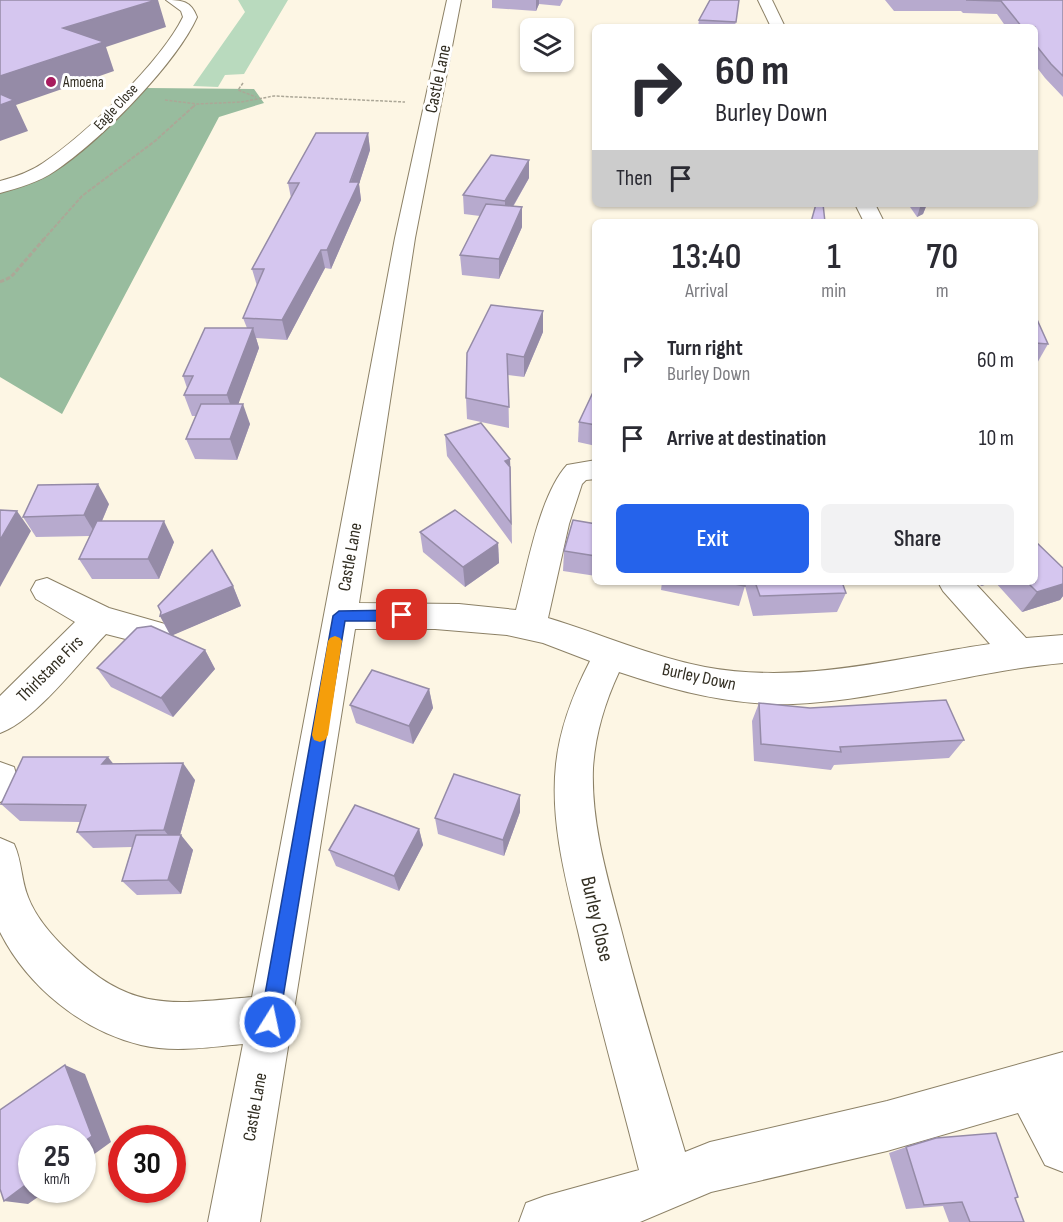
<!DOCTYPE html>
<style>
body{margin:0;font-family:"Sofia Sans Condensed",sans-serif;background:#f2f2f3;color:#2b2b33;height:100vh;display:flex;flex-direction:column;font-size:22px;white-space:nowrap}
*{box-sizing:border-box;margin:0}
p{font-size:20px;color:#7c7c81}
.icon{flex:none;width:33px;height:33px;fill:none;stroke:currentColor;stroke-width:2;stroke-linecap:round;stroke-linejoin:round}
.map{position:relative;flex:1;overflow:hidden}
.details{position:absolute;left:592px;top:219px;width:446px;height:366px;display:flex;flex-direction:column;background:#fff;border-radius:9px;box-shadow:0 2px 4px #0004}
.details>*{flex:none}
.top-card{position:absolute;left:592px;top:24px;width:446px;height:183px;border-radius:9px;box-shadow:0 2px 4px #0004;background:#fff;color:#2b2b33;overflow:hidden}
.buttons{position:absolute;left:520px;top:18px;display:grid;gap:12px}
.buttons a{display:grid;place-items:center;width:54px;height:54px;border-radius:9px;background:#fff;box-shadow:0 2px 4px #0004;font-size:30px}
.speed{position:absolute;left:18px;top:1125px;display:flex;gap:12px;font-size:30px;font-weight:700;text-align:center}
.speed>*{display:grid;place-content:center;width:78px;height:78px;border-radius:50%;background:#fff;box-shadow:0 2px 4px #0004;line-height:1}
.speed small{font-size:15px;font-weight:400}
.speed .limit{border:9px solid #d22;background:#fff;color:#111}
.pin{position:absolute;display:grid;place-items:center;width:51px;height:51px;color:#fff;margin:-26px;border-radius:12px;box-shadow:0 3px 9px #0006}
.me{position:absolute;width:66px;margin:-33px;rotate:10deg;stroke-linejoin:round;filter:drop-shadow(0 0 4px #0008)}
.turn{display:flex;align-items:center;gap:21px;height:126px;padding:0 24px;font-size:27px}
.turn .icon{width:78px;height:78px;stroke-width:2.5}
.turn b{display:block;font-size:42px;line-height:51px}
.then{display:flex;align-items:center;height:57px;padding:0 24px;background:#0003;gap:12px;font-size:22px}
.eta{display:flex;justify-content:space-evenly;align-items:center;height:102px;text-align:center}
.eta b{font-size:36px;font-weight:600;line-height:42px}
.primary-button{display:flex;gap:12px;margin-top:auto;padding:12px 24px}
.primary-button a{flex:1;height:69px;border-radius:9px;background:#2563eb;color:#fff;font-size:24px;font-weight:600;line-height:69px;text-align:center}
.primary-button a+a{background:#f2f2f3;color:#2b2b33}
ul{padding:0;list-style:none}
li{display:flex;align-items:center;gap:18px;height:78px;padding:0 24px}
li div{flex:1}
li b{display:block;font-size:22px}
li em{font-style:normal}
.map>svg:first-child{display:block}
.green{fill:#b9dabe}
.forest{fill:#98bc9e}
.lines{fill:none;stroke-linecap:round;stroke-linejoin:round}
.minor-casing{stroke:#8c8166;stroke-width:2}
.path-far2{stroke:#aca797;stroke-width:1.5;stroke-dasharray:3 1.5;stroke-linecap:butt}
.path-far1{stroke:#aca797;stroke-width:2;stroke-dasharray:4 1.5;stroke-linecap:butt}
.path{stroke:#aca797;stroke-width:3;stroke-dasharray:4.5 2;stroke-linecap:butt}
.minor{fill:#fff;fill-rule:evenodd}
.wall{fill:#b7aace}
.shaded-wall{fill:#958ba7}
.building{fill:#d5c6ef;stroke:#958ba7;stroke-width:1.5}
.route{fill:#2563eb;stroke:#184099;stroke-width:1.5}
.slow{fill:#f59e0b}
.poi-dot{fill:#a71b5e;stroke:#fff;stroke-width:2}
.labels{text-anchor:middle;dominant-baseline:central;stroke-width:6;stroke-linejoin:round;paint-order:stroke}
.far-poi-label{font-size:15px;fill:#322e22;stroke:#fff;text-anchor:start}
.far-street-label{font-size:15px;fill:#322e22;stroke:#fff}
.street-label{font-size:18px;fill:#322e22;stroke:#fff}
.near-street-label{font-size:21px;fill:#322e22;stroke:#fff}
</style>
<div class="map">
<svg width="1063" height="1222" viewBox="0 0 1063 1222">
<rect width="100%" height="100%" fill="#fdf6e4"/>
<path class="green" d="M238 0H288L244 74 225 75 218 87 193 86 245 12Z"/>
<path class="forest" d="M147 88 254 89 264 103 219 117 62 414 0 377V191L71 159Z"/>
<g class="lines">
<g class="minor-casing">
<g id="minor">
<path d="M166 0C182 0 191 1 197 17 176 64 99 142 55 171 39 182 19 188 0 193V181C15 177 30 172 43 163 85 135 161 62 183 17L181 11Z"/>
<path d="M447 0H461L415 238 359 603 459 604 516 610C527 569 539 496 567 465L596 460V479L586 480 582 484 569 524 548 618C601 634 650 656 705 667 803 685 894 658 990 644L943 591 938 582H974L1026 638 1063 635V663C972 671 884 700 793 704 733 706 675 691 619 672 605 702 595 735 593 768 591 823 607 876 621 929 640 1004 663 1078 685 1152L710 1142 887 1101 1063 1052V1172L1045 1165 1018 1113 887 1151 711 1192 640 1222H519L526 1203 545 1196 639 1170C619 1091 596 1011 578 931 565 877 550 820 556 764 560 727 573 694 590 661L543 643 507 635 435 629H355L260 1222H208L243 1044C210 1047 173 1053 141 1045 82 1031 27 986 0 932V838L14 844C22 861 21 880 28 897 36 918 53 937 69 952 132 1013 171 1004 252 997L395 238Z"/>
<path d="M758 0H772L785 27H771Z"/>
<path d="M855 204H875L884 222H864Z"/>
<path d="M47 578 109 608 165 624 170 633 165 642 153 646 106 634C79 662 36 720 0 733V696L75 622 36 599 31 590 36 581Z"/>
<path d="M0 762 14 767 19 784 14 796 0 802Z"/>
</g>
</g>
<g class="path-far2">
<path d="M243 83 238 90 256 97"/>
<path d="M165 100 197 104 241 102 274 96 405 102"/>
<path d="M193 107 196 104"/>
</g>
<path class="path-far1" d="M43 240 82 196 155 141 195 105"/>
<path class="path" d="M0 282 11 277 44 239"/>
<use href="#minor" class="minor"/>
</g>
<g class="wall">
<path d="M492 0H563L560 6 539 4 536 11 492 8Z"/>
<path d="M739 0 735 27H698L699 20Z"/>
<path d="M885 0H1063V97L1045 78 1035 65V27H1006L997 14 963 13 961 11H894Z"/>
<path d="M368 133 370 150 359 184 361 200 331 269 325 268 287 340 256 338 259 348 238 404 250 424 237 460 195 459 186 439 196 416H192L184 395 187 388 183 376 247 328 243 318 257 286 252 269 291 198 288 183Z"/>
<path d="M529 178 513 207H522V227L499 279 462 275 460 255 480 216 464 214 463 195Z"/>
<path d="M908 204H927L923 214 917 217Z"/>
<path d="M543 311V332L524 377 508 375 509 428 467 419 466 398Z"/>
<path d="M1035 315 1048 344 1036 365H1035Z"/>
<path d="M595 388 596 446 578 442 579 422Z"/>
<path d="M445 435 511 480H510L512 544 447 456Z"/>
<path d="M109 504 102 521 174 542 159 579H92L79 559 90 536 36 537 23 517Z"/>
<path d="M596 524V576L563 571 564 551Z"/>
<path d="M420 532 498 543 499 563 465 587 423 552Z"/>
<path d="M1063 568V596L1060 600 1022 612 995 582 981 586 977 582H1035Z"/>
<path d="M630 582H646L645 585Z"/>
<path d="M662 582H842L846 593 837 612 753 616 745 586 739 606 661 590Z"/>
<path d="M233 586 241 606 172 635 205 650 215 669 173 717 111 687 97 668 170 635 160 616Z"/>
<path d="M429 689 433 708 413 744 356 723 350 705Z"/>
<path d="M759 703 964 740 949 758 834 765 831 770 754 761 752 721Z"/>
<path d="M113 764 195 780 180 835 193 850 181 894 137 895 122 881 132 847 93 848 77 832 80 822 20 821 1 804Z"/>
<path d="M520 795V812L504 856 438 834 435 818Z"/>
<path d="M419 829 423 845 399 891 336 866 329 850Z"/>
<path d="M906 1147 1015 1198 1024 1222H949L943 1206 906 1209 889 1153Z"/>
</g>
<g class="shaded-wall">
<path d="M156 0H158L166 27 106 47 114 71 16 105 28 131 0 141V76L63 28Z"/>
<path d="M536 0H539V4L536 11Z"/>
<path d="M368 133 370 150 359 184 361 200 331 269 327 250Z"/>
<path d="M529 160V178L505 220V201Z"/>
<path d="M921 204H927L923 214 917 217Z"/>
<path d="M522 207V227L499 279V259Z"/>
<path d="M321 250 325 268 287 340 282 320Z"/>
<path d="M543 311V332L524 377V357Z"/>
<path d="M253 328 259 348 234 416 227 395Z"/>
<path d="M243 404 250 424 237 460 230 439Z"/>
<path d="M510 459 511 480H510L512 544 511 523 505 461Z"/>
<path d="M98 484 109 504 96 535 84 515Z"/>
<path d="M17 511 31 531 0 587V540Z"/>
<path d="M164 521 174 542 159 579 148 559Z"/>
<path d="M498 543 499 563 465 587 463 567Z"/>
<path d="M984 582H995L981 586Z"/>
<path d="M1063 584V596L1060 600 1022 612 1037 592Z"/>
<path d="M233 586 241 606 171 636 160 616Z"/>
<path d="M205 650 215 669 173 717 161 698Z"/>
<path d="M429 689 433 708 413 744 409 726Z"/>
<path d="M108 757 122 775 102 764Z"/>
<path d="M183 763 195 780 177 846 164 830Z"/>
<path d="M520 795V812L504 856 503 840Z"/>
<path d="M419 829 423 845 399 891 394 876Z"/>
<path d="M181 835 193 850 181 894 168 880Z"/>
<path d="M65 1065 85 1074 111 1142 82 1163V1143Z"/>
<path d="M32 1180V1190H48L28 1204 4 1201Z"/>
</g>
<g class="building">
<path d="M0 0H156L63 28 104 42 0 76Z"/>
<path d="M710 0H739L736 22 699 20Z"/>
<path d="M966 0H1063V76L1051 64 1035 44V27H1022L1001 1Z"/>
<path d="M0 94 14 100 0 105Z"/>
<path d="M316 133H368L350 182H359L327 250H321L282 320 243 318 264 269H252L299 183H288Z"/>
<path d="M491 155 529 160 505 201 463 195Z"/>
<path d="M486 204 522 207 499 259 460 255Z"/>
<path d="M816 204H823L825 222H811Z"/>
<path d="M491 305 543 311 524 357 507 354 509 407 466 398 467 353Z"/>
<path d="M1035 315 1048 344 1035 343Z"/>
<path d="M205 328H253L227 395H184L193 376H183Z"/>
<path d="M595 388 596 425 579 422Z"/>
<path d="M201 404H243L230 439H186Z"/>
<path d="M481 423 510 459 505 461 510 467 511 523 445 435Z"/>
<path d="M98 484 84 515 23 517 38 485Z"/>
<path d="M0 510 17 511 0 540Z"/>
<path d="M455 510 498 543 463 567 420 532Z"/>
<path d="M573 520 596 524V556L564 551Z"/>
<path d="M97 521H164L148 559H79Z"/>
<path d="M1035 541 1063 568V584L1037 592 1027 582H1035Z"/>
<path d="M212 550 233 586 160 616 161 612 158 606Z"/>
<path d="M725 582H745V586Z"/>
<path d="M755 582H842L846 593 760 596Z"/>
<path d="M151 626 205 650 161 698 97 668 137 628Z"/>
<path d="M372 670 429 689 409 726 350 705Z"/>
<path d="M946 700 964 740 840 747 841 752 761 744 759 703 810 708Z"/>
<path d="M23 757H108L102 764 183 763 164 830 77 832 86 805 1 804Z"/>
<path d="M454 774 520 795 503 840 435 818Z"/>
<path d="M355 805 419 829 394 876 329 850Z"/>
<path d="M136 835H181L168 880 122 881Z"/>
<path d="M65 1065 92 1136 82 1143V1138H32V1180L4 1201 0 1189V1110Z"/>
<path d="M996 1133 1018 1197 1015 1198 1024 1222H970L962 1202 924 1205 906 1147 936 1138Z"/>
</g>
<path class="route" d="M402 610 409 615 402 621H345L279 1022 276 1029 270 1032 263 1029 260 1022 333 616 339 611Z"/>
<path class="slow" d="M335 636 340 638 342 641 328 735 325 740 320 742 314 740 312 735 328 641 330 638Z"/>
<circle class="poi-dot" cx="51" cy="82" r="6"/>
<g class="labels">
<g class="far-poi-label">
<text x="63" y="82">Amoena</text>
</g>
<g class="far-street-label">
<text transform="translate(116 107) rotate(-47)">Eagle Close</text>
</g>
<g class="street-label">
<text transform="translate(438 79) rotate(-78)">Castle Lane</text>
<text transform="translate(350 557) rotate(-80)">Castle Lane</text>
<text transform="translate(50 669) rotate(-45)">Thirlstane Firs</text>
<text transform="translate(699 677) rotate(12)">Burley Down</text>
<text transform="translate(255 1107) rotate(-80)">Castle Lane</text>
</g>
<g class="near-street-label">
<text transform="translate(597 919) rotate(77)">Burley Close</text>
</g>
</g>
</svg>
<div class="buttons">
<a><svg class="icon" aria-label="layers" viewBox="0 0 24 24"><path d="M12 4l9 5-9 5-9-5zM3 14l9 5 9-5"/></svg></a>
</div>
<div class="speed"><div>25<small>km/h</small></div><div class="limit">30</div></div>
<div class="pin" style="left:402px;top:615px;background:#d93025"><svg class="icon" aria-label="arrive" viewBox="0 0 24 24"><path d="M6 21V4h12l-3 4 3 4H6"/></svg></div>
<svg class="me" style="left:270px;top:1022px" viewBox="-20 -20 40 40"><circle r="17" fill="#2563eb" stroke="#fff" stroke-width="3"/><path d="M0-11L8 9 0 5-8 9z" fill="#fff"/></svg>
<div class="top-card">
<div class="turn"><svg class="icon" aria-label="right" viewBox="0 0 24 24"><path d="M7 20v-9h11M14 6l5 5-5 5"/></svg><div><b>60 m</b>Burley Down</div></div>
<div class="then">Then<svg class="icon" aria-label="arrive" viewBox="0 0 24 24"><path d="M6 21V4h12l-3 4 3 4H6"/></svg></div>
</div>
<section class="details">
<div class="eta">
<div><b>13:40</b><p>Arrival</p></div>
<div><b>1</b><p>min</p></div>
<div><b>70</b><p>m</p></div>
</div>
<ul>
<li><svg class="icon" aria-label="right" viewBox="0 0 24 24"><path d="M7 20v-9h11M14 6l5 5-5 5"/></svg><div><b>Turn right</b><p>Burley Down</p></div><em>60 m</em></li>
<li><svg class="icon" aria-label="arrive" viewBox="0 0 24 24"><path d="M6 21V4h12l-3 4 3 4H6"/></svg><div><b>Arrive at destination</b></div><em>10 m</em></li>
</ul>
<div class="primary-button"><a>Exit</a><a>Share</a></div>
</section>
</div>
